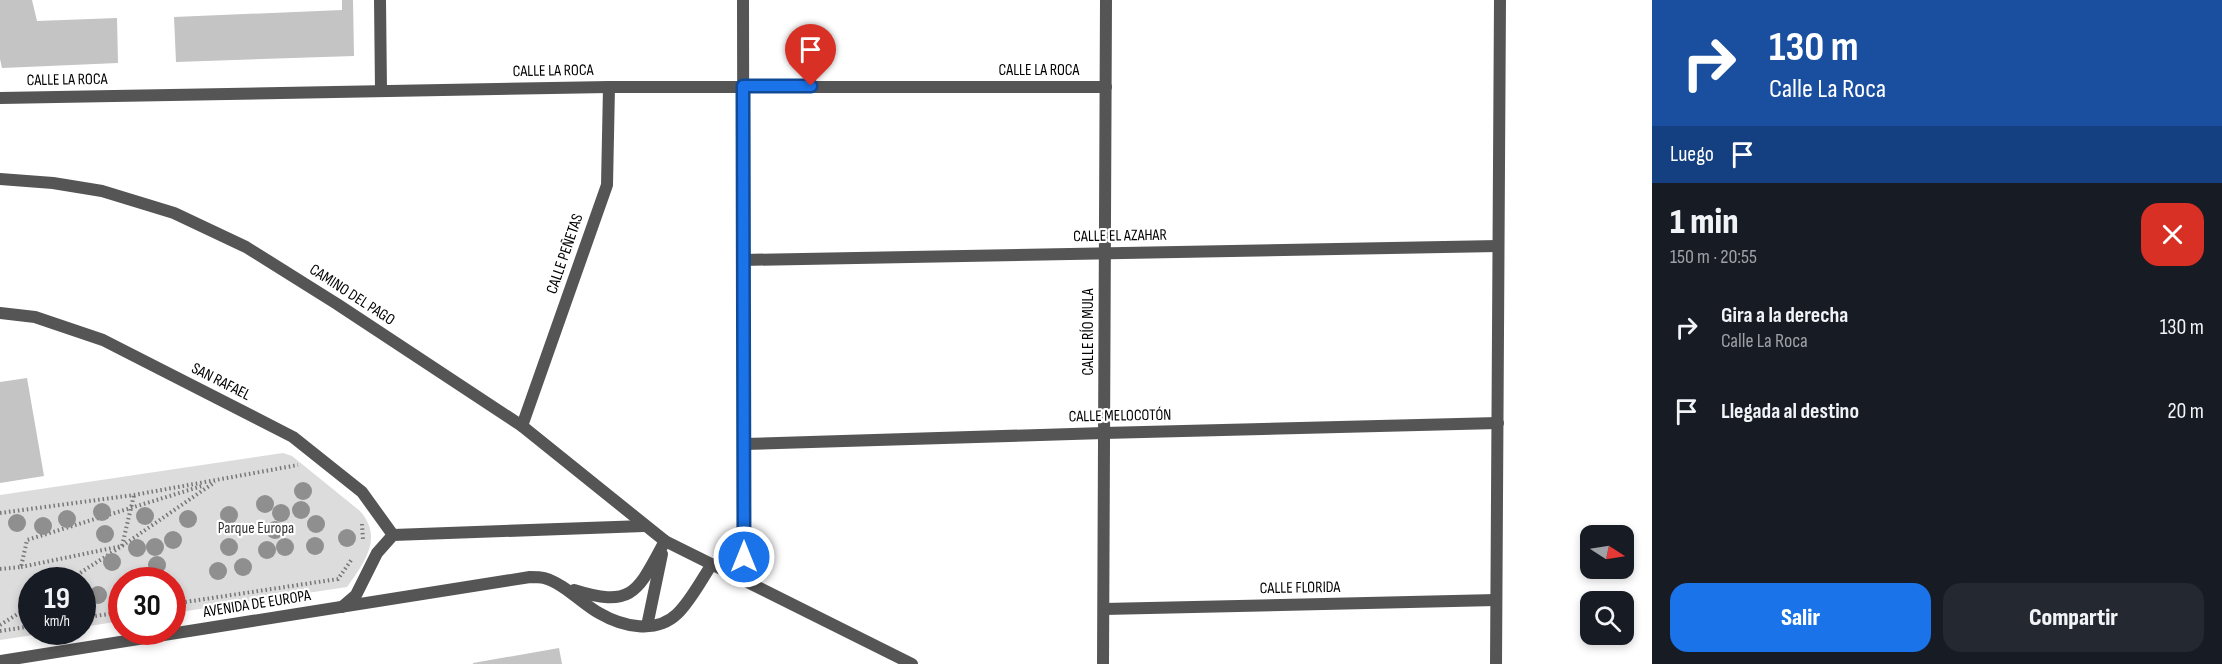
<!DOCTYPE html>
<html lang="es">
<meta charset="utf-8">
<style>
body{margin:0;font-family:"Sofia Sans Condensed",sans-serif;background:#242831;color:#f1f3f6;height:100vh;display:flex;flex-direction:column;font-size:22px;white-space:nowrap}
*{box-sizing:border-box;margin:0}
p{font-size:20px;color:#9ea1a6}
.icon{flex:none;width:33px;height:33px;fill:none;stroke:currentColor;stroke-width:2;stroke-linecap:round;stroke-linejoin:round}
.map{position:relative;flex:1;overflow:hidden}
.details{display:flex;flex-direction:column;background:#171b24;width:570px}
.details>*{flex:none}
.top-card{background:#1a4fa0;color:#fff;overflow:hidden}
.needle{width:39px;rotate:102deg}
.tools{position:absolute;left:1580px;top:525px;display:grid;gap:12px}
.tools a{display:grid;place-items:center;width:54px;height:54px;border-radius:12px;background:#171b24;box-shadow:0 3px 9px #0003;font-size:30px}
.speed{position:absolute;left:18px;top:567px;display:flex;gap:12px;font-size:30px;font-weight:700;text-align:center}
.speed>*{display:grid;place-content:center;width:78px;height:78px;border-radius:50%;background:#171b24;box-shadow:0 3px 9px #0003;line-height:1}
.speed small{font-size:15px;font-weight:400}
.speed .limit{border:9px solid #d22;background:#fff;color:#111}
.pin{position:absolute;display:grid;place-items:center;width:51px;height:51px;color:#fff;margin:-62px -26px;border-radius:50% 50% 50% 0;rotate:-45deg;box-shadow:0 0 6px #0007}
.pin .icon{rotate:45deg}
.me{position:absolute;width:66px;margin:-33px;rotate:0deg;stroke-linejoin:round;filter:drop-shadow(0 0 4px #0008)}
.turn{display:flex;align-items:center;gap:21px;height:126px;padding:0 18px;font-size:27px}
.turn .icon{width:78px;height:78px;stroke-width:2.5}
.turn b{display:block;font-size:42px;line-height:51px}
.then{display:flex;align-items:center;height:57px;padding:0 18px;background:#0003;gap:12px;font-size:22px}
.round{display:grid;place-items:center;flex:none;width:63px;height:63px;border-radius:18px;background:#242831}
.headline{display:flex;align-items:center;justify-content:space-between;height:102px;padding:0 18px}
h1{font-size:36px;font-weight:800;line-height:45px}
.button{display:flex;gap:12px;margin-top:auto;padding:12px 18px}
.button a{flex:1;height:69px;border-radius:18px;background:#1a73e8;color:#fff;font-size:24px;font-weight:800;line-height:69px;text-align:center}
.button a+a{background:#242831;color:#f1f3f6}
ul{padding:0;list-style:none}
li{display:flex;align-items:center;gap:18px;height:84px;padding:0 18px}
li div{flex:1}
li b{display:block;font-size:22px}
li em{font-style:normal}
main{display:flex;flex:1;min-height:0}
.map>svg:first-child{display:block}
.green{fill:#dcdcdc}
.building{fill:#c4c4c4}
.lines{fill:none;stroke-linecap:round;stroke-linejoin:round}
.path{stroke:#777;stroke-width:4;stroke-dasharray:1.5 3;stroke-linecap:butt}
.minor{stroke:#555;stroke-width:12}
.tree{fill:#8f8f8f}
.route-casing{stroke:#114b97;stroke-width:15}
.route{stroke:#1a73e8;stroke-width:10}
.labels{text-anchor:middle;dominant-baseline:central;stroke-width:4.5;stroke-linejoin:round;paint-order:stroke}
.street-label{font-size:16px;fill:#000;stroke:#fff}
.park-label{font-size:16px;fill:#333;stroke:#fff}
</style>
<main>
<div class="map">
<svg width="1652" height="664" viewBox="0 0 1652 664">
<rect width="100%" height="100%" fill="#fff"/>
<path class="green" d="M283 453 292 456 360 511C384 538 364 563 347 587L173 613 172 580H122L121 621 83 627 82 580H32V632H54L0 640V495Z"/>
<g class="building">
<path d="M0 0H32L37 21 117 18 118 63 2 68 0 59Z"/>
<path d="M342 0H353L354 56 176 62 174 17 342 10Z"/>
<path d="M27 378 44 476 0 483V382Z"/>
<path d="M559 648 562 664H473V663Z"/>
</g>
<g class="lines">
<g class="path">
<path d="M0 513 134 495 298 465"/>
<path d="M362 524 363 540"/>
<path d="M21 567 122 546 134 495"/>
<path d="M0 569 21 567 27 540 202 486"/>
<path d="M69 580 122 546 215 482"/>
<path d="M172 604 338 579 352 559"/>
<path d="M82 618 122 612"/>
<path d="M0 625 32 605"/>
<path d="M0 631 32 626"/>
</g>
<g class="minor">
<path d="M380 0 381 90"/>
<path d="M743 0 744 580"/>
<path d="M0 98 609 87H1106"/>
<path d="M0 179 53 183 102 191 174 213 246 247 337 304 522 426 665 541 912 664"/>
<path d="M743 260 1498 246"/>
<path d="M0 313 35 317 103 340 293 437 362 492 393 535"/>
<path d="M522 426 607 185 609 87"/>
<path d="M744 444 1104 433 1498 423"/>
<path d="M574 590C634 609 638 590 665 541"/>
<path d="M342 607 356 595 377 553 393 535 644 526"/>
<path d="M1104 609 1496 600"/>
<path d="M647 626 662 554"/>
<path d="M0 661 530 577C535 577 540 577 544 578 565 584 581 603 599 613 623 627 656 634 677 614 690 602 702 579 712 564"/>
<path d="M1103 664 1106 0"/>
<path d="M1496 664 1500 0"/>
</g>
</g>
<g class="tree">
<circle cx="303" cy="491" r="9"/>
<circle cx="265" cy="504" r="9"/>
<circle cx="301" cy="510" r="9"/>
<circle cx="102" cy="512" r="9"/>
<circle cx="281" cy="513" r="9"/>
<circle cx="229" cy="515" r="9"/>
<circle cx="145" cy="516" r="9"/>
<circle cx="67" cy="519" r="9"/>
<circle cx="188" cy="519" r="9"/>
<circle cx="17" cy="523" r="9"/>
<circle cx="316" cy="524" r="9"/>
<circle cx="43" cy="526" r="9"/>
<circle cx="275" cy="530" r="9"/>
<circle cx="105" cy="534" r="9"/>
<circle cx="347" cy="538" r="9"/>
<circle cx="173" cy="540" r="9"/>
<circle cx="315" cy="546" r="9"/>
<circle cx="155" cy="547" r="9"/>
<circle cx="229" cy="547" r="9"/>
<circle cx="285" cy="547" r="9"/>
<circle cx="137" cy="548" r="9"/>
<circle cx="267" cy="550" r="9"/>
<circle cx="112" cy="562" r="9"/>
<circle cx="157" cy="565" r="9"/>
<circle cx="243" cy="567" r="9"/>
<circle cx="218" cy="571" r="9"/>
<circle cx="98" cy="595" r="9"/>
</g>
<g class="lines">
<g class="route-casing">
<path id="route" d="M744 557 743 86H811"/>
</g>
<use href="#route" class="route"/>
</g>
<g class="labels">
<g class="street-label">
<text x="1039" y="70">CALLE LA ROCA</text>
<text transform="translate(553 71) rotate(-1)">CALLE LA ROCA</text>
<text transform="translate(67 80) rotate(-1)">CALLE LA ROCA</text>
<text transform="translate(1120 236) rotate(-1)">CALLE EL AZAHAR</text>
<text transform="translate(565 254) rotate(-71)">CALLE PEÑETAS</text>
<text transform="translate(352 295) rotate(33)">CAMINO DEL PAGO</text>
<text transform="translate(1088 332) rotate(-90)">CALLE RÍO MULA</text>
<text transform="translate(221 382) rotate(27)">SAN RAFAEL</text>
<text transform="translate(1120 416) rotate(-1)">CALLE MELOCOTÓN</text>
<text transform="translate(1300 588) rotate(-1)">CALLE FLORIDA</text>
<text transform="translate(257 604) rotate(-9)">AVENIDA DE EUROPA</text>
</g>
<g class="park-label">
<text x="256" y="528">Parque Europa</text>
</g>
</g>
</svg>
<div class="tools">
<a><svg class="needle" viewBox="-14 -14 28 28"><path d="M0-13l5 13h-10z" fill="#e53935"/><path d="M0 13l5-13h-10z" fill="#9ea1a6"/></svg></a>
<a><svg class="icon" aria-label="search" viewBox="0 0 24 24"><circle cx="10" cy="10" r="6"/><path d="M15 15l6 6"/></svg></a>
</div>
<div class="speed"><div>19<small>km/h</small></div><div class="limit">30</div></div>
<div class="pin" style="left:811px;top:86px;background:#d93025"><svg class="icon" aria-label="arrive" viewBox="0 0 24 24"><path d="M6 21V4h12l-3 4 3 4H6"/></svg></div>
<svg class="me" style="left:744px;top:557px" viewBox="-20 -20 40 40"><circle r="17" fill="#1a73e8" stroke="#fff" stroke-width="3"/><path d="M0-11L8 9 0 5-8 9z" fill="#fff"/></svg>
</div>
<section class="details">
<div class="top-card">
<div class="turn"><svg class="icon" aria-label="right" viewBox="0 0 24 24"><path d="M7 20v-9h11M14 6l5 5-5 5"/></svg><div><b>130 m</b>Calle La Roca</div></div>
<div class="then">Luego<svg class="icon" aria-label="arrive" viewBox="0 0 24 24"><path d="M6 21V4h12l-3 4 3 4H6"/></svg></div>
</div>
<div class="headline"><div><h1>1 min</h1><p>150 m · 20:55</p></div><a class="round" style="background:#d93025;color:#fff"><svg class="icon" aria-label="close" viewBox="0 0 24 24"><path d="M6 6l12 12M18 6L6 18"/></svg></a></div>
<ul>
<li><svg class="icon" aria-label="right" viewBox="0 0 24 24"><path d="M7 20v-9h11M14 6l5 5-5 5"/></svg><div><b>Gira a la derecha</b><p>Calle La Roca</p></div><em>130 m</em></li>
<li><svg class="icon" aria-label="arrive" viewBox="0 0 24 24"><path d="M6 21V4h12l-3 4 3 4H6"/></svg><div><b>Llegada al destino</b></div><em>20 m</em></li>
</ul>
<div class="button"><a>Salir</a><a>Compartir</a></div>
</section>
</main>
